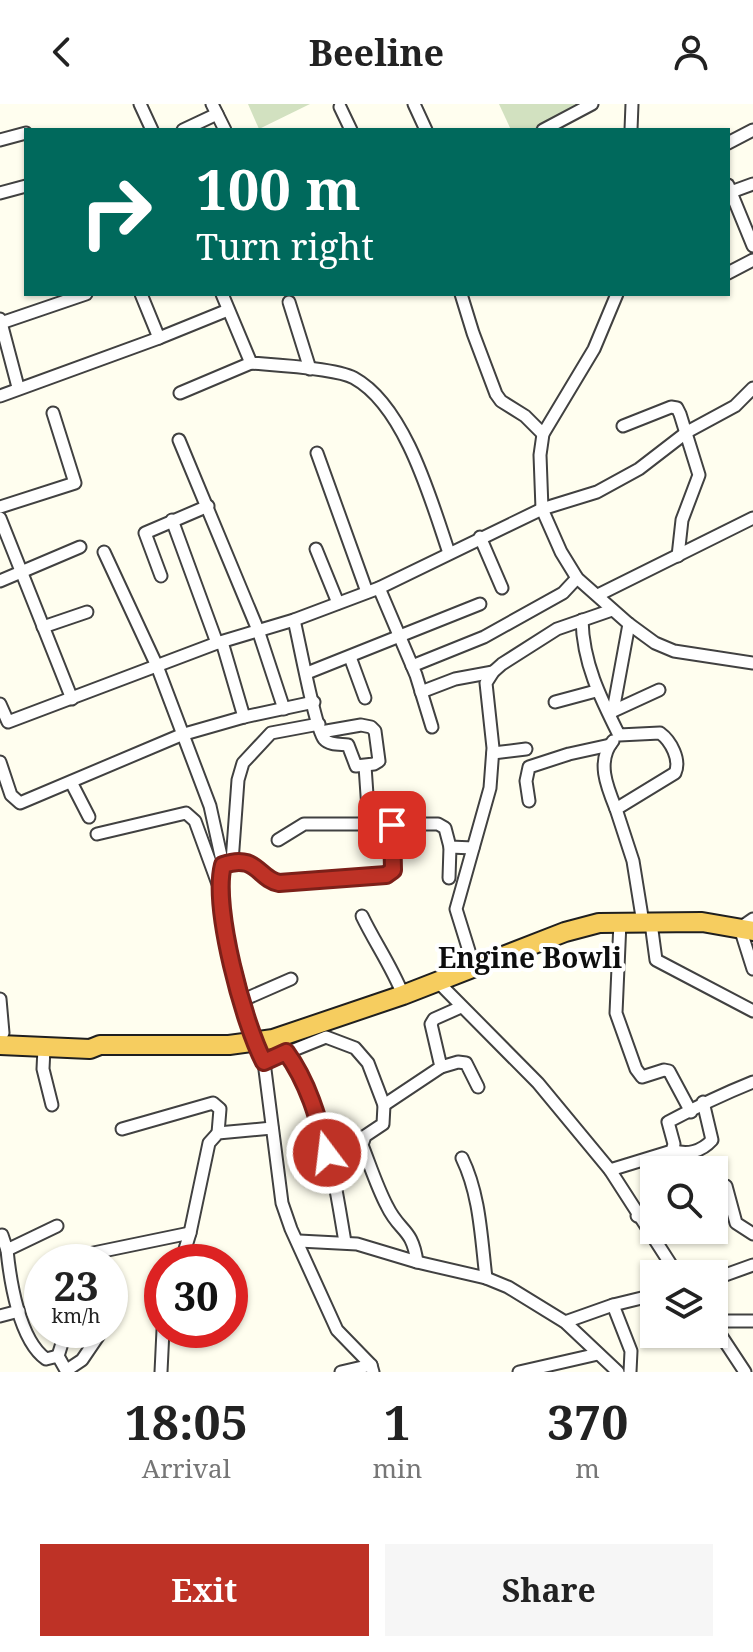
<!DOCTYPE html>
<style>
body{margin:0;font-family:"Noto Serif",serif;background:#f6f6f6;color:#222;height:100vh;display:flex;flex-direction:column;font-size:30px;white-space:nowrap}
*{box-sizing:border-box;margin:0}
p{font-size:26px;color:#767676}
.icon{flex:none;width:44px;height:44px;fill:none;stroke:currentColor;stroke-width:2;stroke-linecap:round;stroke-linejoin:round}
.map{position:relative;height:1268px;overflow:hidden}
.panel{display:flex;flex-direction:column;background:#fff;flex:1}
.panel>*{flex:none}
.banner{position:absolute;left:24px;top:24px;width:706px;height:168px;border-radius:0px;box-shadow:0 2px 6px #0004;background:#00695c;color:#fff;overflow:hidden}
.buttons{position:absolute;left:640px;top:1052px;display:grid;gap:16px}
.buttons a{display:grid;place-items:center;width:88px;height:88px;border-radius:0px;background:#fff;box-shadow:0 2px 6px #0004;font-size:40px}
.speed{position:absolute;left:24px;top:1140px;display:flex;gap:16px;font-size:40px;font-weight:700;text-align:center}
.speed>*{display:grid;place-content:center;width:104px;height:104px;border-radius:50%;background:#fff;box-shadow:0 2px 6px #0004;line-height:1}
.speed small{font-size:20px;font-weight:400}
.speed .limit{border:12px solid #d22;background:#fff;color:#111}
.pin{position:absolute;display:grid;place-items:center;width:68px;height:68px;color:#fff;margin:-34px;border-radius:16px;box-shadow:0 4px 12px #0006}
.me{position:absolute;width:88px;margin:-44px;rotate:345deg;stroke-linejoin:round;filter:drop-shadow(0 0 6px #0008)}
.turn{display:flex;align-items:center;gap:28px;height:168px;padding:0 40px;font-size:36px}
.turn .icon{width:104px;height:104px;stroke-width:2.5}
.turn b{display:block;font-size:56px;line-height:68px}
.eta{display:flex;justify-content:space-evenly;align-items:center;height:136px;text-align:center}
.eta b{font-size:48px;font-weight:700;line-height:56px}
.action{display:flex;gap:16px;margin-top:auto;padding:16px 40px}
.action a{flex:1;height:92px;border-radius:0px;background:#be3226;color:#fff;font-size:32px;font-weight:700;line-height:92px;text-align:center}
.action a+a{background:#f6f6f6;color:#222}
header{display:flex;justify-content:space-between;align-items:center;height:104px;padding:0 40px;background:#fff;font-size:36px;font-weight:700}
.map>svg:first-child{display:block}
.cemetery{fill:#d2e1c0}
.lines{fill:none;stroke-linecap:round;stroke-linejoin:round}
.minor-casing{stroke:#414141;stroke-width:15}
.trunk-casing{stroke:#1f1f1f;stroke-width:22}
.minor{stroke:#fff;stroke-width:11}
.trunk{stroke:#f6cd5f;stroke-width:18}
.route-casing{stroke:#7c2019;stroke-width:20}
.route{stroke:#be3226;stroke-width:14}
.labels{text-anchor:middle;dominant-baseline:central;stroke-width:8;stroke-linejoin:round;paint-order:stroke}
.neighbourhood-label{font-size:28px;font-weight:bold;fill:#0e0e0e;stroke:#fff}
</style>
<header><svg class="icon" aria-label="back" viewBox="0 0 24 24"><path d="M15 5l-7 7 7 7"/></svg>Beeline<svg class="icon" aria-label="person" viewBox="0 0 24 24"><circle cx="12" cy="8" r="4"/><path d="M4 21q1-7 8-7t8 7"/></svg></header>
<div class="map">
<svg width="753" height="1268" viewBox="0 0 753 1268">
<rect width="100%" height="100%" fill="#fffeef"/>
<g class="cemetery">
<path d="M248 0H310L259 25Z"/>
<path d="M499 0H583L532 26H511Z"/>
</g>
<g class="lines">
<g class="minor-casing">
<g id="minor">
<path d="M140 0 152 26"/>
<path d="M414 0 426 26"/>
<path d="M340 3 351 26"/>
<path d="M217 10 225 26"/>
<path d="M183 26 217 10 212 0"/>
<path d="M543 26 592 0"/>
<path d="M631 26 632 0"/>
<path d="M0 36 26 29"/>
<path d="M728 39 753 26"/>
<path d="M728 81 753 142"/>
<path d="M731 88 753 80"/>
<path d="M0 89 26 82"/>
<path d="M728 169 753 156"/>
<path d="M141 190 159 234"/>
<path d="M222 190 251 259C274 261 336 264 354 274 405 302 431 396 449 449"/>
<path d="M461 190 473 229 496 290 501 297 525 312 543 330"/>
<path d="M617 190 594 245 543 330 540 351 542 405 561 448 577 474 629 520 655 539 674 547 753 559"/>
<path d="M289 198 310 265"/>
<path d="M0 215 18 283"/>
<path d="M1 219 86 190"/>
<path d="M180 289 251 259"/>
<path d="M0 292 159 234 228 206"/>
<path d="M623 322 671 303 677 304 680 310 699 371 682 416 678 452"/>
<path d="M179 336 258 526 284 605"/>
<path d="M317 349 367 488"/>
<path d="M0 403 75 379 53 309"/>
<path d="M0 414 72 595"/>
<path d="M172 416 217 539"/>
<path d="M480 433 502 484"/>
<path d="M316 445 338 499"/>
<path d="M104 448 157 562 210 702 223 761 221 786 226 831 254 939 264 958 282 1099 291 1125 337 1226 371 1261 373 1268"/>
<path d="M161 472 145 429 208 402"/>
<path d="M0 477 80 443"/>
<path d="M379 484 416 571 432 623"/>
<path d="M598 491 753 414"/>
<path d="M294 516C299 536 315 624 324 635 329 641 340 640 348 641L356 662 374 660 379 657 375 627 371 623 361 621 321 628"/>
<path d="M582 516C583 559 600 593 619 631L660 629C671 637 681 656 675 669L616 705 633 757 643 819"/>
<path d="M43 523 87 508"/>
<path d="M222 538 244 613"/>
<path d="M350 553 365 594"/>
<path d="M412 562 484 533 563 489 577 474"/>
<path d="M307 569 480 500"/>
<path d="M421 588 455 575 493 568"/>
<path d="M555 598 596 587"/>
<path d="M0 600 8 618 217 539 294 516 379 484 542 405 597 388 639 365 687 328 735 302 753 284"/>
<path d="M613 607 629 520"/>
<path d="M609 609 659 586"/>
<path d="M613 637C596 657 607 683 616 705"/>
<path d="M493 649 526 645"/>
<path d="M0 658 11 691 20 699 181 631 244 613 314 598"/>
<path d="M365 662 369 720"/>
<path d="M71 678 89 713"/>
<path d="M529 697 526 677 529 663 569 650 610 641"/>
<path d="M97 730 186 709 195 717 218 780"/>
<path d="M278 736 304 720H438L445 724 450 743 473 744"/>
<path d="M232 758 238 676 243 659 271 629 319 620"/>
<path d="M223 761C257 749 258 775 279 779L386 771 393 766 392 721"/>
<path d="M449 774 450 743"/>
<path d="M362 812C375 839 392 863 403 891"/>
<path d="M753 815 740 824 753 865"/>
<path d="M620 818 616 909 636 965 642 973 664 966 669 967 691 1008"/>
<path d="M651 819 656 856 753 907"/>
<path d="M474 863 456 805 490 684 493 644 486 579 493 568 502 560 557 525 612 506"/>
<path d="M438 878 538 979 610 1066 677 1170"/>
<path d="M0 895 3 929"/>
<path d="M243 896 291 875"/>
<path d="M44 944 43 965 52 1001"/>
<path d="M286 948C325 1001 334 1074 345 1138"/>
<path d="M264 958 326 933 355 944 368 959 384 1001 383 1020 365 1032 362 1041C370 1061 377 1083 387 1102 400 1129 412 1123 417 1158"/>
<path d="M441 963 458 958 466 959 478 983"/>
<path d="M384 1001 441 963 431 920 434 915 461 903"/>
<path d="M122 1025 213 999 220 1005 218 1029"/>
<path d="M673 1046C687 1052 702 1047 712 1036L703 998"/>
<path d="M462 1054C480 1091 481 1133 486 1174"/>
<path d="M610 1066 672 1047 674 1040 668 1018C696 1003 723 990 753 978"/>
<path d="M726 1082 736 1119 753 1130"/>
<path d="M637 1112 654 1105"/>
<path d="M2 1131 7 1146 57 1122"/>
<path d="M299 1137 357 1140 417 1158 486 1174 508 1183 565 1218 618 1268"/>
<path d="M7 1146C10 1176 19 1236 46 1255L58 1252 67 1268"/>
<path d="M50 1158 190 1129"/>
<path d="M181 1158 190 1129 209 1039 218 1029 272 1024"/>
<path d="M714 1175 753 1161"/>
<path d="M613 1201 631 1247 630 1268"/>
<path d="M0 1212 19 1207"/>
<path d="M714 1217H753"/>
<path d="M565 1218 613 1201 654 1191"/>
<path d="M714 1221 745 1268"/>
<path d="M58 1252 63 1236 60 1226"/>
<path d="M67 1266 82 1256 99 1231"/>
<path d="M161 1268 163 1226"/>
<path d="M341 1268 371 1261"/>
<path d="M519 1268 598 1250"/>
</g>
</g>
<g class="trunk-casing">
<path id="trunk" d="M0 941 90 945 100 941H229L273 935 403 891 565 828 599 819 702 818 753 827"/>
</g>
<use href="#minor" class="minor"/>
<use href="#trunk" class="trunk"/>
</g>
<g class="lines">
<g class="route-casing">
<path id="route" d="M327 1049C318 1014 308 978 286 948L264 958C244 920 212 803 223 761 257 749 258 775 279 779L386 771 393 766 392 721"/>
</g>
<use href="#route" class="route"/>
</g>
<g class="labels">
<g class="neighbourhood-label">
<text x="530" y="853">Engine Bowli</text>
</g>
</g>
</svg>
<div class="buttons">
<a><svg class="icon" aria-label="search" viewBox="0 0 24 24"><circle cx="10" cy="10" r="6"/><path d="M15 15l6 6"/></svg></a>
<a><svg class="icon" aria-label="layers" viewBox="0 0 24 24"><path d="M12 4l9 5-9 5-9-5zM3 14l9 5 9-5"/></svg></a>
</div>
<div class="speed"><div>23<small>km/h</small></div><div class="limit">30</div></div>
<div class="pin" style="left:392px;top:721px;background:#d93025"><svg class="icon" aria-label="arrive" viewBox="0 0 24 24"><path d="M6 21V4h12l-3 4 3 4H6"/></svg></div>
<svg class="me" style="left:327px;top:1049px" viewBox="-20 -20 40 40"><circle r="17" fill="#be3226" stroke="#fff" stroke-width="3"/><path d="M0-11L8 9 0 5-8 9z" fill="#fff"/></svg>
<div class="banner">
<div class="turn"><svg class="icon" aria-label="right" viewBox="0 0 24 24"><path d="M7 20v-9h11M14 6l5 5-5 5"/></svg><div><b>100 m</b>Turn right</div></div>
</div>
</div>
<section class="panel">
<div class="eta">
<div><b>18:05</b><p>Arrival</p></div>
<div><b>1</b><p>min</p></div>
<div><b>370</b><p>m</p></div>
</div>
<div class="action"><a>Exit</a><a>Share</a></div>
</section>
